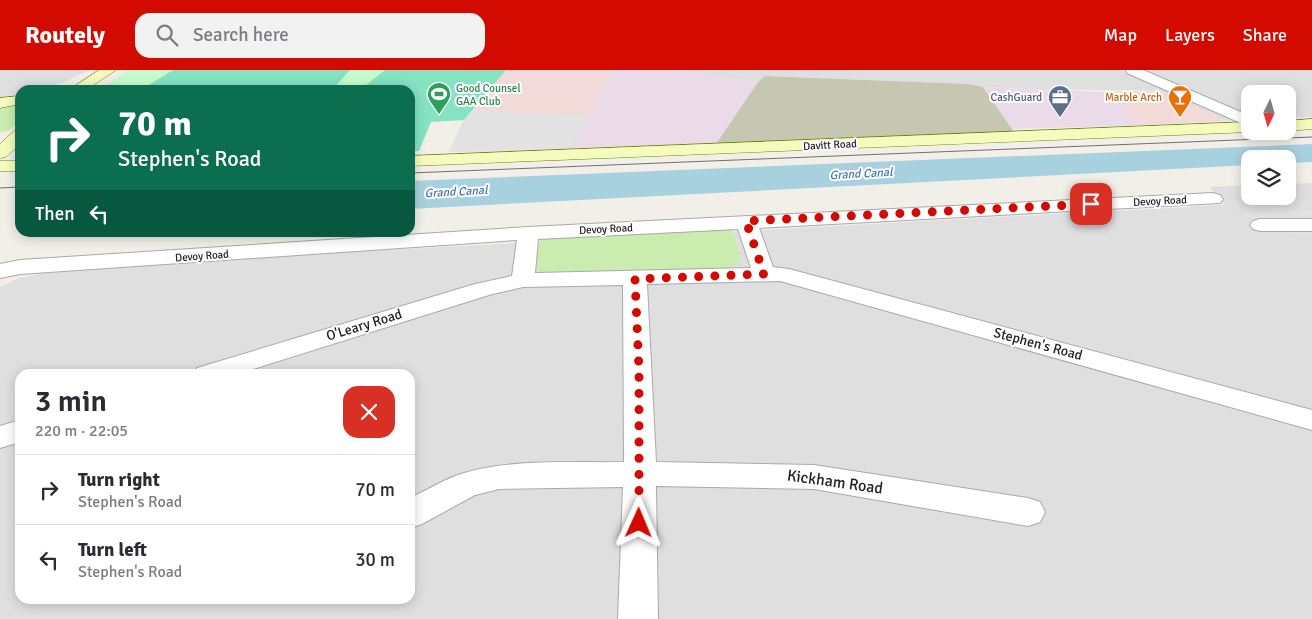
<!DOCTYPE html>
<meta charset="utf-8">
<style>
body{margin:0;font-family:Signika,sans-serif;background:#f2f2f3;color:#2b2b33;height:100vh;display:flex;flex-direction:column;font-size:19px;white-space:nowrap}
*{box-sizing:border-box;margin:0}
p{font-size:16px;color:#7c7c81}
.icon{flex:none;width:28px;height:28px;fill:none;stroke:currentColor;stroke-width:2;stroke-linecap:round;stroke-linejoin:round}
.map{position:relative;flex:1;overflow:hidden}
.drawer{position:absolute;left:15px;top:299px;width:400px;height:235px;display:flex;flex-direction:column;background:#fff;border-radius:15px;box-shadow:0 2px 12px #0003}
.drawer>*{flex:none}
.guide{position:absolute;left:15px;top:15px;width:400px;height:152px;border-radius:15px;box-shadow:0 2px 12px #0003;background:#0b6e4f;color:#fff;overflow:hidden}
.needle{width:32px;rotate:185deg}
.buttons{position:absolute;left:1241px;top:15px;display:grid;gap:10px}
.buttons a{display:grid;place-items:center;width:55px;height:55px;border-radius:10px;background:#fff;box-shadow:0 2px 12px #0003;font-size:25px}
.pin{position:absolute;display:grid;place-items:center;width:42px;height:42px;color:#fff;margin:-21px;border-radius:10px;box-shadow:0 2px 8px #0006}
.me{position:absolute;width:55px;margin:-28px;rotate:1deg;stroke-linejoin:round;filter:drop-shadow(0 0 4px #0008)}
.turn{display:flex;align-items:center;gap:18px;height:105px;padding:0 20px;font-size:22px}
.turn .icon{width:65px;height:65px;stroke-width:2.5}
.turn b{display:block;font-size:35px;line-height:42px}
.then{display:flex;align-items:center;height:48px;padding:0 20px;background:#0003;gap:10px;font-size:19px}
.round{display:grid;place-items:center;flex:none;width:52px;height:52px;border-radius:15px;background:#f2f2f3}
.summary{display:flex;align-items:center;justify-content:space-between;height:85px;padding:0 20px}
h1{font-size:30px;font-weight:600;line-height:38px}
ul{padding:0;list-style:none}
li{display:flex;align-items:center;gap:15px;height:70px;padding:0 20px;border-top:1px solid #e1e1e2}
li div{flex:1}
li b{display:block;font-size:19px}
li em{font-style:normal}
header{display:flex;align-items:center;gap:30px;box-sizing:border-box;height:70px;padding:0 25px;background:#d30a00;color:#fff}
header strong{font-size:24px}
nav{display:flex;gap:28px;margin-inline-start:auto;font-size:18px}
.search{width:350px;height:45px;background:#f2f2f3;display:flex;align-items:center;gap:12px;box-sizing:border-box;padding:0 18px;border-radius:15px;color:#7c7c81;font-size:19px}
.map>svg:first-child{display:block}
.residential{fill:#e0dfdf;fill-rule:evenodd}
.commercial{fill:#f2dad8}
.industrial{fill:#ebdae7}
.construction{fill:#c6c7b3}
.grass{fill:#caecae}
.park{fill:#c6fbcd}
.pitch{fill:#85e2c3}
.parking{fill:#e2e2e2}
.water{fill:#a8d1e0}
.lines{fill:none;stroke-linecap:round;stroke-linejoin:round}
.street-casing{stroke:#a9a9a9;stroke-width:2}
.secondary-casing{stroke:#6c7f02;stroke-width:1}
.street{fill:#fff;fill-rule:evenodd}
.secondary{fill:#f5fbbd;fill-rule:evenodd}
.tram{stroke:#707070;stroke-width:1}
.route{stroke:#d30a00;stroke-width:9;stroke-dasharray:0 16.2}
.labels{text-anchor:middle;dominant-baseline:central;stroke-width:4;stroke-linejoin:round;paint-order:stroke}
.far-leisure-label{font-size:11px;fill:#27864d;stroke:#fff;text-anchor:start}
.far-service-label{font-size:11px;fill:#4e5e75;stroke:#fff;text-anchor:end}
.far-food-label{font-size:11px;fill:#c56008;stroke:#fff;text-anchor:end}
.far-street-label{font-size:11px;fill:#222;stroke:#fff}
.far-water-label{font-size:12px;font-style:italic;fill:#4775ad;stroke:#fff}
.street-label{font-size:14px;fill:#222;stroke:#fff}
.near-street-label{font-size:16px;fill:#222;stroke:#fff}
</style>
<header>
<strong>Routely</strong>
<div class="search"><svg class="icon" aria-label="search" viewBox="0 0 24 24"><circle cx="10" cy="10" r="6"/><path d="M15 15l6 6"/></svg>Search here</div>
<nav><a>Map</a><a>Layers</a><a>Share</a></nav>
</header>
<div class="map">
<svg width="1312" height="549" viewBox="0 0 1312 549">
<rect width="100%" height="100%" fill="#f2efe8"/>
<g class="residential">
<path d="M0 0H90L64 12 37 20H20V24L0 27Z"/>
<path d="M676 0H1312V47L1288 48V24H1250V50L1225 51 1160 21 1031 19 983 17 968 14 765 6 758 12Z"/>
<path d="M1312 113V549H0V217L19 208 75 197 1223 135 1210 117 1250 115V126H1288V114ZM20 304H410V529H20Z"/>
</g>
<g class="commercial">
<path d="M506 0H614L567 80 449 82 464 50Z"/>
<path d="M1161 21 1225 51 1143 55 1122 38 1134 39 1109 22Z"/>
</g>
<g class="industrial">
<path d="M614 0H676L758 12 716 74 567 80Z"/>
<path d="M983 17 1109 22 1135 39H1123L1143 55 1012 59Z"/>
</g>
<path class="construction" d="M765 6 968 14 983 17 1014 62 716 74 758 12Z"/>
<g class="grass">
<path d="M20 33V51L8 61 0 62V35Z"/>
<path d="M726 159 733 161 741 189C735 198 725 198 715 200L548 204 540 202 537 198 540 171 543 168Z"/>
</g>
<path class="park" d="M127 0H385L360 20H100Z"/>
<g class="pitch">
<path d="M173 0H350L332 20H141Z"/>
<path d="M385 0H506L464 50 431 52 419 81H410V20H360Z"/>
</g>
<g class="parking">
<path d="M473 40 510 42 515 44 521 42 588 45 567 80 449 82 464 50Z"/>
<path d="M1312 141V167L1253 157 1251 148 1243 143Z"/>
</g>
<path class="water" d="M1312 74V92L1288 93V89H1250V95L410 139V111Z"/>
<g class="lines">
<g class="street-casing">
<g id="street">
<path d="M1126 0H1143L1250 46V57L1127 3Z"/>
<path d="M1213 123 1220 125 1223 129 1220 133 759 158 773 197 789 199 1312 340V360L780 211 647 214 656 392 814 395 1028 428 1040 432 1045 442 1040 452 1028 456 814 419 656 416 658 549H618L623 417 499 419 475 425 422 454 410 458V428C425 421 440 412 455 406 502 388 573 393 624 392L623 215 523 217 489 225 237 304H193L197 298 475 214 512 206 517 170 20 204 0 208V194L20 190 528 157ZM738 159 751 198 535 203 538 169Z"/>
<path d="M1260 149H1312V161H1260L1253 159 1250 155 1253 151Z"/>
<path d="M20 350V372L0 378V356Z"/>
</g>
</g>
<g class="secondary-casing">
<g id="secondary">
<path d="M99 0H116L86 20H69Z"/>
<path d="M20 26V34L0 38V28Z"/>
<path d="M1312 49V59L1288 61V51Z"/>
<path d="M1250 52V61H1253L1250 62 410 96V86Z"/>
<path d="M20 60V74L6 87 0 88V74L14 61Z"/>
<rect x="0" y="91" width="20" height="10"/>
</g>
</g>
<use href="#street" class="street"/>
<use href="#secondary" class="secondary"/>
<g class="tram">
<path d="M410 103 1312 67"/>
<path d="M0 118 20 117"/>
</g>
</g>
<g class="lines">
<path class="route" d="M639 453V300L635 209 764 204 746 151 1091 134"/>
</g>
<defs>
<g id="stadium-pin" transform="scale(1.25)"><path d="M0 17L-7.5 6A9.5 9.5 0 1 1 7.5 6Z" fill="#2e9e5b" stroke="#fff"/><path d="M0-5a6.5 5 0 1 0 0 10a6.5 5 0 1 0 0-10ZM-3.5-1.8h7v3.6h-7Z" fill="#fff"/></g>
<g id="office-pin" transform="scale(1.25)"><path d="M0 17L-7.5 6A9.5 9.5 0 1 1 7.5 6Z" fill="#5c6f8a" stroke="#fff"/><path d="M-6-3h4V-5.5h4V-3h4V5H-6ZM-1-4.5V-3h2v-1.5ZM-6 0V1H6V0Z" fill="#fff"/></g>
<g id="bar-pin" transform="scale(1.25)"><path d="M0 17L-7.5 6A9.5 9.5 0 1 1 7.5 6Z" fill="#e8710a" stroke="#fff"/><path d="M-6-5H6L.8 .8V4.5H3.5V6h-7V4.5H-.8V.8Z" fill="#fff"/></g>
</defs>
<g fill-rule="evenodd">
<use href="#stadium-pin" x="439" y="24"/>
<use href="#office-pin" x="1060" y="27"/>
<use href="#bar-pin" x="1180" y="27"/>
</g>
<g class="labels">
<g class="far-leisure-label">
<text x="456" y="18">Good Counsel<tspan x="456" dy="13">GAA Club</tspan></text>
</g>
<g class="far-service-label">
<text x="1042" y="27">CashGuard</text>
</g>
<g class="far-food-label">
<text x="1162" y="27">Marble Arch</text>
</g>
<g class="far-street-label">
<text transform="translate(830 75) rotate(-3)">Davitt Road</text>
<text transform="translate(1160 131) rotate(-3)">Devoy Road</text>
<text transform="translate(606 159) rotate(-3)">Devoy Road</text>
<text transform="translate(202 186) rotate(-4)">Devoy Road</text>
</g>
<g class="far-water-label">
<text transform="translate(861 104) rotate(-3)">Grand Canal</text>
<text transform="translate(456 122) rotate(-3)">Grand Canal</text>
</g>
<g class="street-label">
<text transform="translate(364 255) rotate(-17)">O'Leary Road</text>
<text transform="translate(1038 274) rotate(15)">Stephen's Road</text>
</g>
<g class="near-street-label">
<text transform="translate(835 412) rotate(8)">Kickham Road</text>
</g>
</g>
</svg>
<div class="buttons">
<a><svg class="needle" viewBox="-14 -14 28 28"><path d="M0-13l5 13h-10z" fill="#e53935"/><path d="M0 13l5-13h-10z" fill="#7c7c81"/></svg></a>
<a><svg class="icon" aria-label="layers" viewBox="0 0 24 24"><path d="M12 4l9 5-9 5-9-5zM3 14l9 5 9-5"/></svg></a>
</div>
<div class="pin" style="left:1091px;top:134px;background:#d93025"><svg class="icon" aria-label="arrive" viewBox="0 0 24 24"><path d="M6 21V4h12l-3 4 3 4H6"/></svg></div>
<svg class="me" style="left:639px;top:453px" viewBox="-20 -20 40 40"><path d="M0-17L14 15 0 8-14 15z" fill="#d30a00" stroke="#fff" stroke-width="4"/></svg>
<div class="guide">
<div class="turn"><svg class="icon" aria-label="right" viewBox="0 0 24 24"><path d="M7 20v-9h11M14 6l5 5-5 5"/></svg><div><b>70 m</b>Stephen's Road</div></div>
<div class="then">Then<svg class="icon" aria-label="left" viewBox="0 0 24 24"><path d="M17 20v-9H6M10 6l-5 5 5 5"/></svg></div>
</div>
<section class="drawer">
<div class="summary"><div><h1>3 min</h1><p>220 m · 22:05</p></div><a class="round" style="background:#d93025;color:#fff"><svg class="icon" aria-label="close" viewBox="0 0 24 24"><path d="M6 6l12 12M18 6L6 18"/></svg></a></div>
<ul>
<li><svg class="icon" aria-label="right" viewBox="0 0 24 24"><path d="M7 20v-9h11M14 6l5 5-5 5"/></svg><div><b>Turn right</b><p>Stephen's Road</p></div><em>70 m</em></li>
<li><svg class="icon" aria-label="left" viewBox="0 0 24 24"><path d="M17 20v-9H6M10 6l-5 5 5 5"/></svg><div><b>Turn left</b><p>Stephen's Road</p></div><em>30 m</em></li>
</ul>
</section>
</div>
